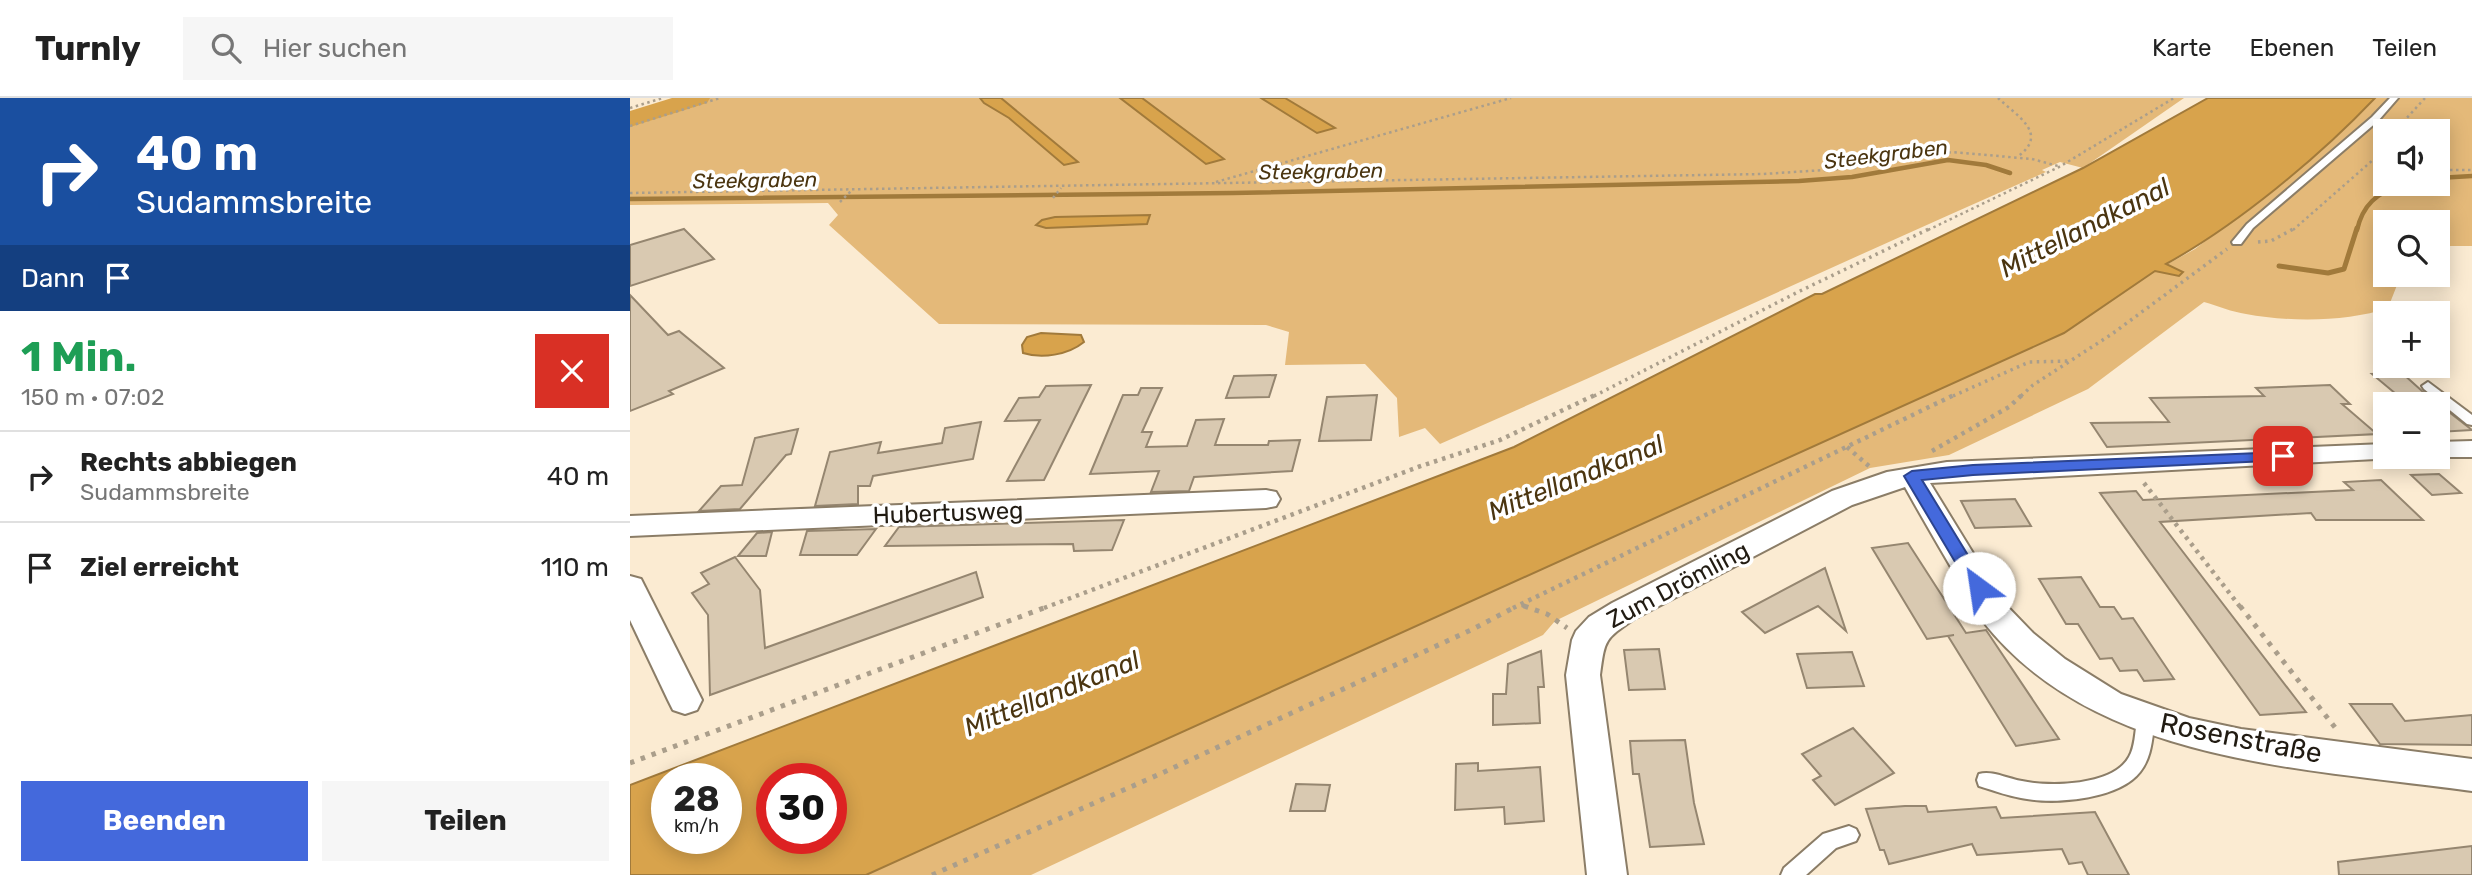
<!DOCTYPE html>
<html lang="de">
<meta charset="utf-8">
<style>
body{margin:0;font-family:Rubik,sans-serif;background:#f6f6f6;color:#222;height:100vh;display:flex;flex-direction:column;font-size:26px;white-space:nowrap}
*{box-sizing:border-box;margin:0}
p{font-size:23px;color:#767676}
.icon{flex:none;width:38px;height:38px;fill:none;stroke:currentColor;stroke-width:2;stroke-linecap:round;stroke-linejoin:round}
.map{position:relative;flex:1;overflow:hidden}
.side{display:flex;flex-direction:column;background:#fff;width:630px}
.side>*{flex:none}
.top-card{background:#1a4fa0;color:#fff;overflow:hidden}
.controls{position:absolute;left:1743px;top:21px;display:grid;gap:14px}
.controls a{display:grid;place-items:center;width:77px;height:77px;border-radius:0px;background:#fff;box-shadow:0 4px 18px #0003;font-size:35px}
.speed{position:absolute;left:21px;top:665px;display:flex;gap:14px;font-size:35px;font-weight:700;text-align:center}
.speed>*{display:grid;place-content:center;width:91px;height:91px;border-radius:50%;background:#fff;box-shadow:0 4px 18px #0003;line-height:1}
.speed small{font-size:18px;font-weight:400}
.speed .limit{border:10px solid #d22;background:#fff;color:#111}
.pin{position:absolute;display:grid;place-items:center;width:60px;height:60px;color:#fff;margin:-30px;border-radius:14px;box-shadow:0 4px 10px #0006}
.me{position:absolute;width:77px;margin:-38px;rotate:329deg;stroke-linejoin:round;filter:drop-shadow(0 0 5px #0008)}
.turn{display:flex;align-items:center;gap:24px;height:147px;padding:0 21px;font-size:32px}
.turn .icon{width:91px;height:91px;stroke-width:2.5}
.turn b{display:block;font-size:49px;line-height:60px}
.then{display:flex;align-items:center;height:66px;padding:0 21px;background:#0003;gap:14px;font-size:26px}
.round{display:grid;place-items:center;flex:none;width:74px;height:74px;border-radius:0px;background:#f6f6f6}
.summary{display:flex;align-items:center;justify-content:space-between;height:119px;padding:0 21px}
h1{font-size:42px;font-weight:700;line-height:52px;color:#1e9e55}
.action{display:flex;gap:14px;margin-top:auto;padding:14px 21px}
.action a{flex:1;height:80px;border-radius:0px;background:#4469dc;color:#fff;font-size:28px;font-weight:700;line-height:80px;text-align:center}
.action a+a{background:#f6f6f6;color:#222}
ul{padding:0;list-style:none}
li{display:flex;align-items:center;gap:21px;height:91px;padding:0 21px;border-top:2px solid #e0e0e0}
li div{flex:1}
li b{display:block;font-size:26px}
li em{font-style:normal}
header{display:flex;align-items:center;gap:42px;box-sizing:border-box;height:98px;padding:0 35px;background:#fff;border-bottom:2px solid #e0e0e0}
header strong{font-size:33px}
nav{display:flex;gap:38px;margin-inline-start:auto;font-size:24px}
.search{width:490px;height:63px;background:#f6f6f6;display:flex;align-items:center;gap:18px;box-sizing:border-box;padding:0 24px;border-radius:0px;color:#767676;font-size:26px}
main{display:flex;flex:1;min-height:0}
.map>svg:first-child{display:block}
.green{fill:#e4b979;fill-rule:evenodd}
.water{fill:#d8a34c;stroke:#a17a3b;stroke-width:2;fill-rule:evenodd}
.lines{fill:none;stroke-linecap:round;stroke-linejoin:round}
.stream-far1{stroke:#a17a3b;stroke-width:4.5}
.stream{stroke:#a17a3b;stroke-width:5}
.river{fill:#d8a34c;fill-rule:evenodd}
.building{fill:#d9c9b1;stroke:#958670;stroke-width:2}
.service-casing{stroke:#8b7d67;stroke-width:4}
.minor-casing{stroke:#8b7d67;stroke-width:4}
.path-far3{stroke:#aa9e8b;stroke-width:2.5;stroke-dasharray:2.5 3.5;stroke-linecap:butt}
.path-far2{stroke:#aa9e8b;stroke-width:3.5;stroke-dasharray:2.5 4.5;stroke-linecap:butt}
.path-far1{stroke:#aa9e8b;stroke-width:4.5;stroke-dasharray:3.5 5;stroke-linecap:butt}
.path{stroke:#aa9e8b;stroke-width:5;stroke-dasharray:4.5 7;stroke-linecap:butt}
.service{fill:#fff;fill-rule:evenodd}
.minor{fill:#fff;fill-rule:evenodd}
.route{fill:#4469dc;stroke:#2c448f;stroke-width:2}
.labels{text-anchor:middle;dominant-baseline:central;stroke-width:7;stroke-linejoin:round;paint-order:stroke}
.far-water-label{font-size:21px;font-style:italic;fill:#4b3510;stroke:#fff}
.street-label{font-size:24px;fill:#211b12;stroke:#fff}
.water-label{font-size:26px;font-style:italic;fill:#4b3510;stroke:#fff}
.near-street-label{font-size:28px;fill:#211b12;stroke:#fff}
</style>
<header>
<strong>Turnly</strong>
<div class="search"><svg class="icon" aria-label="search" viewBox="0 0 24 24"><circle cx="10" cy="10" r="6"/><path d="M15 15l6 6"/></svg>Hier suchen</div>
<nav><a>Karte</a><a>Ebenen</a><a>Teilen</a></nav>
</header>
<main>
<section class="side">
<div class="top-card">
<div class="turn"><svg class="icon" aria-label="right" viewBox="0 0 24 24"><path d="M7 20v-9h11M14 6l5 5-5 5"/></svg><div><b>40 m</b>Sudammsbreite</div></div>
<div class="then">Dann<svg class="icon" aria-label="arrive" viewBox="0 0 24 24"><path d="M6 21V4h12l-3 4 3 4H6"/></svg></div>
</div>
<div class="summary"><div><h1>1 Min.</h1><p>150 m · 07:02</p></div><a class="round" style="background:#d93025;color:#fff"><svg class="icon" aria-label="close" viewBox="0 0 24 24"><path d="M6 6l12 12M18 6L6 18"/></svg></a></div>
<ul>
<li><svg class="icon" aria-label="right" viewBox="0 0 24 24"><path d="M7 20v-9h11M14 6l5 5-5 5"/></svg><div><b>Rechts abbiegen</b><p>Sudammsbreite</p></div><em>40 m</em></li>
<li><svg class="icon" aria-label="arrive" viewBox="0 0 24 24"><path d="M6 21V4h12l-3 4 3 4H6"/></svg><div><b>Ziel erreicht</b></div><em>110 m</em></li>
</ul>
<div class="action"><a>Beenden</a><a>Teilen</a></div>
</section>
<div class="map">
<svg width="1842" height="777" viewBox="0 0 1842 777">
<rect width="100%" height="100%" fill="#fbebd2"/>
<g class="green">
<path d="M45 0H1554L1453 70 1430 64 1412 72 1416 74C1213 163 1013 257 810 346L795 330 769 339 767 300 735 266 655 267 659 234 636 227 309 226 199 127 208 117 198 105 0 107V14Z"/>
<path d="M1745 0H1842V148H1808V124H1755V177H1771L1758 210C1718 224 1658 224 1616 216 1602 214 1588 208 1574 204L1458 291 1319 357 1240 370 925 523 913 537 401 777H232L1434 235 1525 173 1549 178 1553 174 1536 167 1565 151 1677 65ZM1755 33H1808V86H1755Z"/>
</g>
<g class="water">
<path d="M350 0H371L448 64 434 67 379 20 354 5Z"/>
<path d="M490 0H512L594 61 576 66Z"/>
<path d="M631 0H655L705 30 687 35Z"/>
<path d="M1578 0H1745C1689 59 1607 127 1536 166L1553 174 1549 178 1525 173 1434 235 236 777H0V687L884 349 1185 196H1192L1453 70ZM37 681H96V740H37ZM142 681H201V740H142Z"/>
<path d="M520 117 517 126 416 130 406 127 412 122 425 119Z"/>
<path d="M411 235 451 237 454 244C438 257 412 261 393 255L392 247 397 239Z"/>
</g>
<g class="lines">
<g class="stream-far1">
<path d="M1808 80 1842 78"/>
<path d="M0 101 603 95 1169 83 1222 79 1318 62 1356 67 1380 75"/>
<path d="M1727 132C1733 106 1747 96 1770 86"/>
</g>
<path class="stream" d="M1649 168 1698 175 1714 171 1727 130"/>
<path class="river" d="M42 0H80L77 5 0 29V13Z"/>
</g>
<g class="building">
<path d="M54 131 84 161 0 188V147Z"/>
<path d="M0 197 38 237 49 233 94 270 39 293 43 296 0 313Z"/>
<path d="M1772 275 1792 293 1842 332 1808 334V306H1778L1742 276Z"/>
<path d="M646 277 639 299 596 300 604 278Z"/>
<path d="M461 287 414 382 377 383 410 322 375 323 389 300 409 299 416 288Z"/>
<path d="M1700 287 1720 306H1712L1747 336 1477 349 1461 325 1539 324 1520 300 1634 298 1626 290Z"/>
<path d="M511 290H532L512 334H522L516 349 557 348 566 322 594 321 585 347H638L639 343 670 342 662 373 564 379 559 393 521 394 529 373 460 376 493 297H508Z"/>
<path d="M747 297 741 342 689 343 697 299Z"/>
<path d="M351 324 343 361 243 378 240 388H228V406L185 408 200 354 251 344 248 355 312 345 315 330Z"/>
<path d="M168 331 161 356 156 357 110 411 69 413 91 388 112 387 125 340Z"/>
<path d="M1809 376 1831 395 1802 397 1781 377Z"/>
<path d="M1751 382 1793 422H1686L1681 415 1530 424 1676 614 1630 617 1470 395 1506 393 1513 402 1723 392 1714 384Z"/>
<path d="M1385 401 1401 428 1345 430 1331 403Z"/>
<path d="M494 422 482 452 444 453 443 446 255 448 269 429Z"/>
<path d="M246 431 227 457H170L177 433Z"/>
<path d="M142 434 136 458H108L127 435Z"/>
<path d="M1278 445 1336 535 1356 532 1429 641 1386 648 1318 538 1324 537 1297 541 1242 450Z"/>
<path d="M105 459 130 492 135 550 346 474 353 499 80 597 78 517 62 495 79 486 71 475Z"/>
<path d="M1195 470 1216 533 1188 508 1135 535 1112 514Z"/>
<path d="M1451 479 1470 509H1484L1492 521 1503 520 1544 581 1514 583 1507 572 1490 573 1482 560 1470 561 1448 526H1436L1409 481Z"/>
<path d="M1029 551 1035 591 999 592 994 552Z"/>
<path d="M911 553 914 589H908L910 625 863 627V596H876L878 566Z"/>
<path d="M1222 554 1234 588 1177 590 1167 556Z"/>
<path d="M1720 606H1762L1775 623 1842 617V647L1750 646Z"/>
<path d="M1223 630 1264 675 1205 707 1183 682 1191 678 1172 656Z"/>
<path d="M1055 642 1064 705 1074 746 1020 749 1009 676H1003L1000 643Z"/>
<path d="M848 665V673L910 669 914 723 875 726 874 709 825 712 826 666Z"/>
<path d="M666 686 700 687 695 713H660Z"/>
<path d="M1275 708H1296L1298 714 1366 709 1371 720 1465 714 1499 777H1458L1452 764 1439 766 1432 751 1347 757 1342 746 1259 766 1254 752H1250L1236 711Z"/>
<path d="M1842 748V777H1709L1708 764Z"/>
</g>
<g class="lines">
<g class="service-casing">
<g id="service">
<path d="M1760 0H1768L1748 23 1623 130 1611 146H1603L1602 144 1617 126 1742 19Z"/>
<path d="M1798 284 1842 317V327L1837 326 1794 291 1792 288Z"/>
<path d="M1516 615 1522 617 1525 622C1522 640 1522 659 1510 674 1489 701 1428 706 1397 701 1381 699 1365 693 1349 688L1347 682 1349 676C1362 672 1378 681 1392 683 1420 689 1483 688 1499 659 1505 649 1505 634 1507 622L1510 617Z"/>
<path d="M1219 728 1226 731 1229 737 1226 743 1206 750 1176 777H1151L1154 770 1193 736Z"/>
</g>
</g>
<g class="minor-casing">
<g id="minor">
<path d="M1842 343V359H1802H1808V344Z"/>
<path d="M1755 346V359L1765 360 1300 385 1373 504 1403 535 1435 561 1491 596 1559 620 1611 631 1842 661V693C1677 670 1463 666 1352 522 1341 508 1334 491 1325 476 1308 447 1291 418 1275 389L1222 407 1004 521C974 542 975 541 970 577L997 777H957L936 577 942 542 946 533 959 519 982 505 1202 393 1257 374 1317 364Z"/>
<path d="M636 392 646 394 650 401 646 408 636 410 0 438V418Z"/>
<path d="M0 478 11 481 72 602 67 612 55 616 43 612 38 602 0 522Z"/>
</g>
</g>
<g class="path-far3">
<path d="M1368 0C1387 18 1420 36 1387 59"/>
<path d="M0 10 33 0"/>
<path d="M0 28 90 0"/>
<path d="M1765 33 1795 0"/>
<path d="M1744 61 1755 63"/>
<path d="M1808 72H1842"/>
<path d="M586 84 881 0"/>
<path d="M0 95 1133 76 1225 70 1322 54 1402 61 1428 68"/>
<path d="M423 100 431 90"/>
<path d="M210 104 221 93"/>
<path d="M1298 132 1429 69 1544 0"/>
<path d="M1663 132 1744 61 1755 44"/>
</g>
<g class="path-far2">
<path d="M1628 144 1641 143 1665 130"/>
<path d="M964 298 1170 193 1301 130"/>
<path d="M1323 298 1399 264 1439 263"/>
<path d="M1391 298 1403 287 1482 236 1597 151"/>
</g>
<g class="path-far1">
<path d="M1217 349 1240 369"/>
<path d="M1302 353 1379 309 1393 296"/>
<path d="M1514 385 1611 510"/>
<path d="M892 507 899 510"/>
<path d="M414 510 788 369 870 342 967 296"/>
<path d="M883 510 1326 296"/>
</g>
<g class="path">
<path d="M894 508 917 516 937 530"/>
<path d="M1610 508 1707 632"/>
<path d="M0 665 419 508"/>
<path d="M302 777 532 675 843 531 887 508"/>
</g>
<use href="#service" class="service"/>
<use href="#minor" class="minor"/>
</g>
<path class="route" d="M1653 354 1660 358 1658 362 1343 377 1292 382 1358 490 1355 494H1343L1274 378 1282 373 1343 367Z"/>
<g class="labels">
<g class="far-water-label">
<text transform="translate(1256 56) rotate(-7)">Steekgraben</text>
<text transform="translate(691 73) rotate(-1)">Steekgraben</text>
<text transform="translate(125 82) rotate(-1)">Steekgraben</text>
</g>
<g class="street-label">
<text transform="translate(318 415) rotate(-2)">Hubertusweg</text>
<text transform="translate(1048 487) rotate(-28)">Zum Drömling</text>
</g>
<g class="water-label">
<text transform="translate(1455 130) rotate(-27)">Mittellandkanal</text>
<text transform="translate(946 380) rotate(-22)">Mittellandkanal</text>
<text transform="translate(422 596) rotate(-22)">Mittellandkanal</text>
</g>
<g class="near-street-label">
<text transform="translate(1611 640) rotate(11)">Rosenstraße</text>
</g>
</g>
</svg>
<div class="controls">
<a><svg class="icon" aria-label="sound" viewBox="0 0 24 24"><path d="M4 9h4l5-4v14l-5-4H4zM17 9q2 3 0 6"/></svg></a>
<a><svg class="icon" aria-label="search" viewBox="0 0 24 24"><circle cx="10" cy="10" r="6"/><path d="M15 15l6 6"/></svg></a>
<a>+</a>
<a>−</a>
</div>
<div class="speed"><div>28<small>km/h</small></div><div class="limit">30</div></div>
<div class="pin" style="left:1653px;top:358px;background:#d93025"><svg class="icon" aria-label="arrive" viewBox="0 0 24 24"><path d="M6 21V4h12l-3 4 3 4H6"/></svg></div>
<svg class="me" style="left:1349px;top:490px" viewBox="-20 -20 40 40"><circle r="19" fill="#fff"/><path d="M0-13L10 11 0 6-10 11z" fill="#4469dc"/></svg>
</div>
</main>
